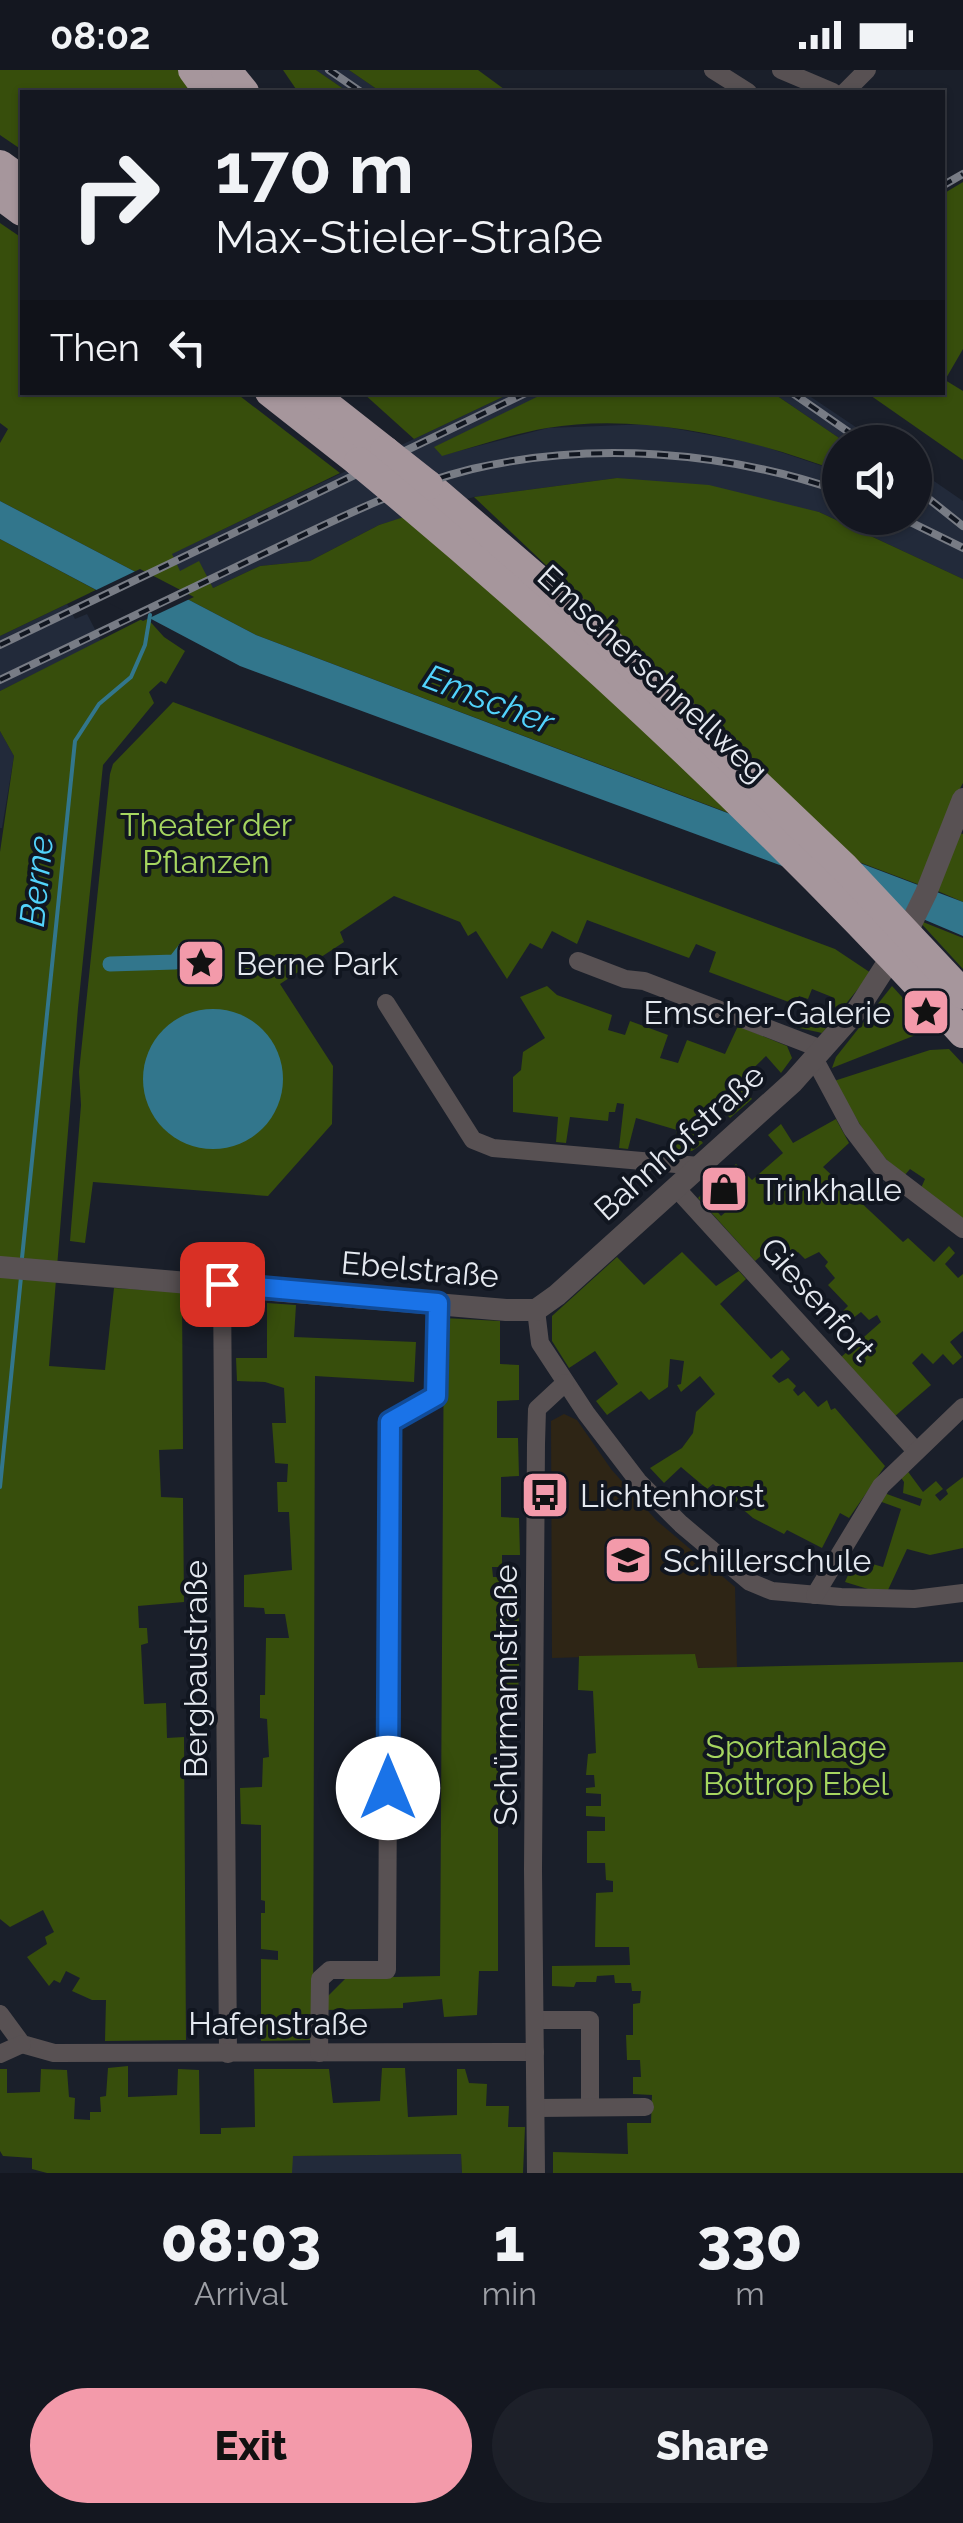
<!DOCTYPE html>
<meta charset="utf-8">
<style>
body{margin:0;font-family:Raleway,sans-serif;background:#1d2029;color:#f1f3f6;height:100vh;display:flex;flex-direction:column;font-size:38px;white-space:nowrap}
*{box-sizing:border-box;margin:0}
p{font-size:32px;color:#9d9fa5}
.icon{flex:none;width:55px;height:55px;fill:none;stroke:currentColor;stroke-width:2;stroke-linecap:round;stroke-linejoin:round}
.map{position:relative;height:2103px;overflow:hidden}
.side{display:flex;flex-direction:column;background:#141720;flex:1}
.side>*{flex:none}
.hud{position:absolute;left:20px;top:20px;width:925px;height:305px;border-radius:0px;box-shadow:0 2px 8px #0004,0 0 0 2px #33363e;background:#141720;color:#f1f3f6;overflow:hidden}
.buttons{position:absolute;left:822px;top:355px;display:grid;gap:20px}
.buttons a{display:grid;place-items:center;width:110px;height:110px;border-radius:50%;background:#141720;box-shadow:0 2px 8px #0004,0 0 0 2px #33363e;font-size:50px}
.pin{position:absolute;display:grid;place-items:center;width:85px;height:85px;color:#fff;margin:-42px;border-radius:20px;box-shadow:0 5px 15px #0006}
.me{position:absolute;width:110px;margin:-55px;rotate:0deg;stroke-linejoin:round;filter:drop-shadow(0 0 8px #0008)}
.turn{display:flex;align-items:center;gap:35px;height:210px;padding:0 30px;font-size:45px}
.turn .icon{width:130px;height:130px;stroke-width:2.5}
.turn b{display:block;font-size:70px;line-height:85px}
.then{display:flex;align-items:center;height:95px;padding:0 30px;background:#0003;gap:20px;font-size:38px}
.eta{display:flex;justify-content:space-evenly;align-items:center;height:170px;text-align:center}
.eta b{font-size:60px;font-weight:800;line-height:70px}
.action{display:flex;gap:20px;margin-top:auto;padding:20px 30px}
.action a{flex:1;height:115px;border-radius:60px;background:#f39aaa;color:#111;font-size:40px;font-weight:800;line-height:115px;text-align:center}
.action a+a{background:#1d2029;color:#f1f3f6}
.status{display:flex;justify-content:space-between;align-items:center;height:70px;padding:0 50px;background:#141720;direction:ltr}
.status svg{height:28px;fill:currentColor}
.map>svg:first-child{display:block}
.built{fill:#222a3a}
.education{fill:#2e2515}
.green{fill:#374e0c}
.water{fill:#32768c}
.pier{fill:#1a1f2a}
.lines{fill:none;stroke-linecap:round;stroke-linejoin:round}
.stream{stroke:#32768c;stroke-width:4}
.canal{stroke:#32768c;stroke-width:15}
.minor{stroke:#585153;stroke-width:18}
.tertiary{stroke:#585153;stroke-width:22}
.motorway{stroke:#a6969c;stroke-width:30}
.rail-casing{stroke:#787c85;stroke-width:8}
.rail{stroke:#111620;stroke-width:4;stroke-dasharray:11;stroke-linecap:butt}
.motorway-bridge{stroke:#a6969c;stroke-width:30}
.route-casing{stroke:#114b97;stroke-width:25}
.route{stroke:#1a73e8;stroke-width:18}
.labels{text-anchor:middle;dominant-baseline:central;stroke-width:8;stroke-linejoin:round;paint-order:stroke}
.street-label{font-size:32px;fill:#e5e9f0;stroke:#111620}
.park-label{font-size:32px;fill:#a6d660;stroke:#111620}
.poi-label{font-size:32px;fill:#e5e9f0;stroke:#111620;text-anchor:start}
.water-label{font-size:35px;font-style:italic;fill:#52d3fc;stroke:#111620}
</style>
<div class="status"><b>08:02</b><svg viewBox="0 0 49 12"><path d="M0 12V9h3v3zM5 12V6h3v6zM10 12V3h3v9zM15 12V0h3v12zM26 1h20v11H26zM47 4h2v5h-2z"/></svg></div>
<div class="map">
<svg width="963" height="2103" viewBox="0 0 963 2103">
<rect width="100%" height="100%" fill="#1a1f2a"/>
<g class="built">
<path d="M316 0H349L381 22H348Z"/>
<path d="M511 323H547L435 377 443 385 548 358 650 354 754 373 840 402V448H915V398L963 431V509L819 442 617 408 474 427 379 455 310 491 260 496 213 518 179 501 171 484Z"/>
<path d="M773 323H805L878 372H845Z"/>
<path d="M67 534 75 549 87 544 101 571 0 621V566Z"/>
<path d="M0 661 14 686 2 758H0Z"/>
<path d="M461 2084 462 2103H292V2086Z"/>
</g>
<path class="education" d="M564 1344 577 1350 611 1399 656 1450 735 1517 737 1597 697 1598 694 1584 552 1588 551 1351Z"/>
<g class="green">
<path d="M0 0H184L204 22H22V80L0 65Z"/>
<path d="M283 0H316L348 22H298Z"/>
<path d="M349 0H478L508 22H381Z"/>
<path d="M963 112V279L945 310 963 321V390L867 323 942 322 943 124Z"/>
<path d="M0 153 22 168V322L236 323 340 403 172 484 180 501 199 491 213 518 260 496 310 491 379 455 407 446 772 709 474 427 617 408 709 415 819 442 963 509V713L947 742 920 815 256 565 0 431V373L8 359 0 353Z"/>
<path d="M547 322 773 323 845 372H840V402C752 368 640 342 547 358 512 364 477 376 442 386L434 377Z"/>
<path d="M363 323H511L414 369Z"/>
<path d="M0 469 96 520 0 566Z"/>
<path d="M146 547 164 567 185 581 166 614 161 611 149 622 154 633 103 695 78 938 49 1296 105 1300 114 1218 182 1222 183 1379 159 1380 161 1427 183 1428 184 1532 138 1536 139 1558H147L148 1573 141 1575 144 1634 166 1633 167 1668 184 1667 186 1970 105 1971 106 1930H92L72 1921 80 1908 66 1901 60 1913 54 1910 49 1916 27 1887 47 1874 45 1867 54 1862 43 1840 10 1857 0 1849V782L14 686 0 661V621Z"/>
<path d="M173 632 835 879 871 903 822 963 795 957C812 944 824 957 832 927L812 919 808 929 799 926 794 934 709 902 716 882 696 874 689 888 587 850 577 874 552 861 542 879 530 873 507 909 476 861 468 866 460 852 394 826 340 862 344 872 280 914 333 996 332 1054 268 1126 93 1112 85 1173 70 1171 81 1035 79 1002 110 704 113 694Z"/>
<path d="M960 763 963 764V832L933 819Z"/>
<path d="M918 850 963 868V899Z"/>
<path d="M547 916 557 925 612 945 608 960 625 965 630 951 668 965 660 988 678 993 687 970 725 984 738 956 787 976 792 988 781 1003 766 986 738 1013 752 1029 730 1048 716 1033 689 1057 703 1073 692 1081 674 1083 677 1060 636 1048 628 1079 619 1078 624 1034 617 1033 615 1042H609L608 1051 570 1047 566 1073 556 1072 558 1047 513 1042V1007L521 1000 523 982 545 968 520 927Z"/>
<path d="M892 916 931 959 832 998 836 987Z"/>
<path d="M949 979 963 994V1152L921 1118 925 1109 910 1099 904 1106C872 1080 855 1046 834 1011L930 980Z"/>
<path d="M836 1049 849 1073 823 1097 903 1172 908 1168 934 1192 949 1176 955 1183 945 1194 958 1208 963 1204V1261L950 1272 962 1287 953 1295 943 1284 933 1294 922 1283 912 1293 931 1315 894 1347 840 1288 881 1252 877 1245 869 1250 861 1242 848 1252 840 1244 848 1236 828 1215 835 1208 825 1196 828 1192 819 1182 805 1189 798 1182 791 1189 776 1173 755 1191 698 1128 702 1124 721 1146 748 1123 729 1100 736 1094 752 1110 783 1083 768 1065 781 1054 793 1073Z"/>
<path d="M682 1182 716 1216 739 1201 746 1209 720 1234 771 1289 782 1280 790 1289 772 1306 779 1313 788 1308 796 1316 793 1320 798 1326 804 1321 818 1337 827 1330 831 1340 835 1338 885 1396 849 1448 840 1443 822 1478 787 1460 784 1464 753 1448 713 1414 707 1419 681 1397 664 1413 650 1398 682 1378 693 1363 696 1342 715 1324 700 1306 681 1322 677 1315 681 1314 684 1291 670 1289 668 1317 649 1330 641 1321 607 1345 596 1331 618 1314 595 1281 569 1298 552 1271V1246L617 1187 644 1215Z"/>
<path d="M267 1233 296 1235 294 1267 416 1272 414 1312 315 1306 313 1970 261 1971V1889L278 1890V1881L261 1879V1843H265V1831L261 1830V1755L241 1754 240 1718 262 1717 263 1688 269 1687 267 1649 260 1648V1625H265L266 1568H289L285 1544H265L264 1538 244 1537V1505L292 1500 289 1442H278L277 1412H287L288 1394 275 1393 272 1353H286L284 1318 265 1312 237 1311 236 1288H267Z"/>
<path d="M444 1248 500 1251V1294L519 1295V1330L497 1331V1368H518L519 1406 501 1407V1447L519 1448 520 1485H502V1497H492L493 1507H502V1516L518 1517 519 1555H499V1593H519L518 1632 498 1633V1901H479L477 1945 444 1947 442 1929 403 1933V1938L327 1940V1927L346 1908 440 1906Z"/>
<path d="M906 1399 923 1422 936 1411 943 1419 935 1425 940 1431 948 1424 946 1420 963 1407V1478L930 1485 907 1479 888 1520 868 1519 845 1512 855 1489 883 1497 901 1439 879 1431 884 1423 920 1436 922 1429 903 1423 904 1412 900 1406Z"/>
<path d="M695 1584 698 1598 963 1592V2103H553V2082L628 2084 627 2053H651L652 2025 633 2024V2007H641L640 1990H627L626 1965H633V1934L640 1933 641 1921H632L631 1913H615L614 1905 597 1906 596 1912H576L574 1917 552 1916V1896L630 1895 629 1877H595L596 1823 613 1822V1811L606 1810 605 1793H587V1761H605V1747L586 1746V1736H601V1724L586 1723V1718L595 1717 594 1705H586L588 1684 596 1683 593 1621 578 1620 579 1586Z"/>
<path d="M128 1996V2027L177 2025 178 1999 199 2000 200 2064H221V2058L255 2057 254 1999H329L333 2033 380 2031 382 1998H405L408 2047 457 2045V1999H465L469 2013 487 2014 486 2036H509L508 2057H525L523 2103H462L461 2084 293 2086 292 2103H47L32 2099V2088L3 2086 0 2081V1999H7V2023L40 2022 41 1999 67 2000 69 2027 75 2028 74 2049 90 2050V2042H101L100 2027 106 2026 108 1998Z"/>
</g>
<g class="water">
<path d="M0 431 256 565 963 832V866L904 841 240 596 0 469Z"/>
<circle cx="213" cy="1009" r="70"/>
</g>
<path class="pier" d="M140 499 194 527 143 551 90 523Z"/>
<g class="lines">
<g class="stream">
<path d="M22 1188 75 671 99 634 131 607 145 575 150 545"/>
<path d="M0 1417 21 1207"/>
</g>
<path class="canal" d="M110 894 175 892 186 878"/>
<g class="minor">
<path d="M713 0 748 22"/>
<path d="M781 0 833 22"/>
<path d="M845 22 867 0"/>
<path d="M578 891 625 909 644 911 824 980"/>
<path d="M386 933 473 1070 493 1078 699 1096"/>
<path d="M815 990 852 1059 880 1096 963 1159"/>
<path d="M676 1118 916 1381"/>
<path d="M222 1214 228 1984"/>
<path d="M536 1240 540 1273 586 1343 638 1411 681 1454 750 1512 772 1521 841 1527 914 1529 963 1523"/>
<path d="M815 1525 881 1416 963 1337"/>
<path d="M0 1944 22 1974 54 1983 535 1982"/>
<path d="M535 1950H590V2036"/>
<path d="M319 1983 320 1909 330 1900H387L390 1352 436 1326 438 1233"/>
<path d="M0 1984 22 1974"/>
<path d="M536 2038 645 2037"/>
<path d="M536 2103 533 1800 536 1374 537 1339 565 1313"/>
</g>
<path class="tertiary" d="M0 1197 506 1240H536L557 1225 793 1012 858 939 905 866 926 823 963 729"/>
<g class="motorway">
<path d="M193 0 209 22"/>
<path d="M226 0 244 22"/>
<path d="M0 95 22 111"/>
<path d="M0 125 22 141"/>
<path d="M270 322 359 392"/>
<path d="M310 322 385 381"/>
<path d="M428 415 579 545"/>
</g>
<g class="rail-casing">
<g id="rail">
<path d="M329 0 361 22"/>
<path d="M942 116 963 104"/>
<path d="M791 322 863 372"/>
<path d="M915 418 963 456"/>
<path d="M902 448 963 478"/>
<path d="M0 575 528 322"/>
<path d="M0 610C87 569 174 527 261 485 329 453 399 417 472 399 592 371 724 381 840 421"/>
</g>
</g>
<use href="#rail" class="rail"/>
<g class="motorway-bridge">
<path d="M385 381 428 415"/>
<path d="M359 392C573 569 775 758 963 963"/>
<path d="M579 545 843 796 963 924"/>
</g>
</g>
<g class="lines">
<g class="route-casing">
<path id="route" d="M222 1214 438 1233 436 1326 390 1352 388 1718"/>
</g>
<use href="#route" class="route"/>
</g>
<defs>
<g id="sight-square" transform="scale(2.5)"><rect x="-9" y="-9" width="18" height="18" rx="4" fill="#f39aaa" stroke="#111620"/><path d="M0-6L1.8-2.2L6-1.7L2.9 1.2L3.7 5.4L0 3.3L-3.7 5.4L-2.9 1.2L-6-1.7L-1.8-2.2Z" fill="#111"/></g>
<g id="shop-square" transform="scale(2.5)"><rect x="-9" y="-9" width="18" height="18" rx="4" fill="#f39aaa" stroke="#111620"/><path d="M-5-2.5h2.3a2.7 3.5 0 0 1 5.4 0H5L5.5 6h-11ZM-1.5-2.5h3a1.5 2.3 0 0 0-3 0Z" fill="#111"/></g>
<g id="bus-square" transform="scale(2.5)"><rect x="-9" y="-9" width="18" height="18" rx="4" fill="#f39aaa" stroke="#111620"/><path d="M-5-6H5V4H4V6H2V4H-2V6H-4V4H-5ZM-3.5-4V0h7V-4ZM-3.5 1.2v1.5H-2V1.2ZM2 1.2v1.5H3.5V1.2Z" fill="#111"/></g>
<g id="school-square" transform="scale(2.5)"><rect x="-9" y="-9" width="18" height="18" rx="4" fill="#f39aaa" stroke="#111620"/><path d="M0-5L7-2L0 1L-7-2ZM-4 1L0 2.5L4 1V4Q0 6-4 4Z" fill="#111"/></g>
</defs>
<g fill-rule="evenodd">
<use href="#sight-square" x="201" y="893"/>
<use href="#sight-square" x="926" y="942"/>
<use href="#shop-square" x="724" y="1119"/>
<use href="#bus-square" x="545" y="1425"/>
<use href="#school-square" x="628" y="1490"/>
</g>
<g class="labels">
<g class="street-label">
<text transform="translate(653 603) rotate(43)">Emscherschnellweg</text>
<text transform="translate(679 1072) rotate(-42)">Bahnhofstraße</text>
<text transform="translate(420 1199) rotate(5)">Ebelstraße</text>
<text transform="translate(818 1229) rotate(48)">Giesenfort</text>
<text transform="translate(195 1599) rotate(-90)">Bergbaustraße</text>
<text transform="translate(505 1625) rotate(-90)">Schürmannstraße</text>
<text x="278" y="1953">Hafenstraße</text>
</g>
<g class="park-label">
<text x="206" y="754">Theater der<tspan x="206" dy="37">Pflanzen</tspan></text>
<text x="796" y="1676">Sportanlage<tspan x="796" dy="37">Bottrop Ebel</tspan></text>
</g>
<g class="poi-label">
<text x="236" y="893">Berne Park</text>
<text x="891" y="942" text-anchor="end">Emscher-Galerie</text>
<text x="759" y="1119">Trinkhalle</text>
<text x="580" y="1425">Lichtenhorst</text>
<text x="663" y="1490">Schillerschule</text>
</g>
<g class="water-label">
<text transform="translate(489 629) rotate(21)">Emscher</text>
<text transform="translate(36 811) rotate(-84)">Berne</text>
</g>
</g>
</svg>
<div class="buttons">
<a><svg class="icon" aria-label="sound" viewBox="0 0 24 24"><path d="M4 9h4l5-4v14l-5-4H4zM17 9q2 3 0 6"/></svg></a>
</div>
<div class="pin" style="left:222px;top:1214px;background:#d93025"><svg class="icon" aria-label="arrive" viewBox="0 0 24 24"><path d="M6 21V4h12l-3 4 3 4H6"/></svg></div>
<svg class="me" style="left:388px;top:1718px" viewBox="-20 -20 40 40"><circle r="19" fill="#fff"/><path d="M0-13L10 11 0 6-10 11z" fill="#1a73e8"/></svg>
<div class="hud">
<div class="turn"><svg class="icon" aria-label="right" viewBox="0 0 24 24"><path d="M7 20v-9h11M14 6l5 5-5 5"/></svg><div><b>170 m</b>Max-Stieler-Straße</div></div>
<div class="then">Then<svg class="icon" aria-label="left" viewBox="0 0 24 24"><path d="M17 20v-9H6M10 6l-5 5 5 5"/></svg></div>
</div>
</div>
<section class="side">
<div class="eta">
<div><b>08:03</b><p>Arrival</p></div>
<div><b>1</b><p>min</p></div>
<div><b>330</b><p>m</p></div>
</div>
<div class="action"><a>Exit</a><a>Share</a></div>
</section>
